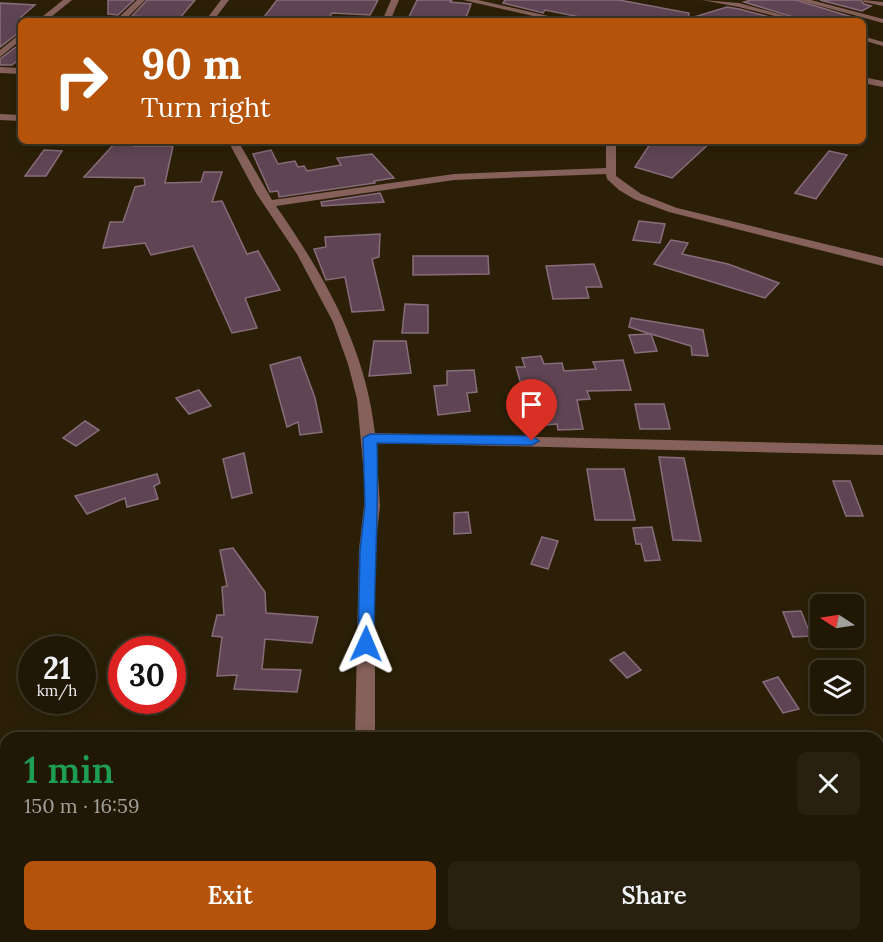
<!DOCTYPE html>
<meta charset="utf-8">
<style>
body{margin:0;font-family:Lora,serif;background:#28210f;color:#f1f3f6;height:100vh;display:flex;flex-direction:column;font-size:22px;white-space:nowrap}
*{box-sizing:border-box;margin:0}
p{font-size:20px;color:#a2a09a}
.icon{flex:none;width:33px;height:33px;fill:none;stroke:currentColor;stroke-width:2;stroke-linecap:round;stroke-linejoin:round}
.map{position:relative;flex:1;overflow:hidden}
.side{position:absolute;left:0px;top:732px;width:884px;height:210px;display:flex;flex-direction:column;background:#201805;border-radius:18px 18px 0 0;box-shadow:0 3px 15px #0003,0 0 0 2px #3d3727}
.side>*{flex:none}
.banner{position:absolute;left:18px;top:18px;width:848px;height:126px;border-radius:9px;box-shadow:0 3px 15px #0003,0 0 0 2px #3d3727;background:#b45309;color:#fff;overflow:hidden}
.needle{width:39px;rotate:282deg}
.buttons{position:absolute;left:810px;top:594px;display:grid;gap:12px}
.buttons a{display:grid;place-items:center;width:54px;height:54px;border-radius:9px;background:#201805;box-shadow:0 3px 15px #0003,0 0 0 2px #3d3727;font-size:30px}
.speed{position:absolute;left:18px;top:636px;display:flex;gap:12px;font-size:30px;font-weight:700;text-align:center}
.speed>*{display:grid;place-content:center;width:78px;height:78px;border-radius:50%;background:#201805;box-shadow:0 3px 15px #0003,0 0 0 2px #3d3727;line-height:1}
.speed small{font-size:15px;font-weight:400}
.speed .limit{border:9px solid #d22;background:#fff;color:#111}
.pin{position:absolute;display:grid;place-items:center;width:51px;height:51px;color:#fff;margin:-62px -26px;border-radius:50% 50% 50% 0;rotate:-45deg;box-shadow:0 0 6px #0007}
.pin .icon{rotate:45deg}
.me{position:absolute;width:66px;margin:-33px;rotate:1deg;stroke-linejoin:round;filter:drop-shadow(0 0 4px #0008)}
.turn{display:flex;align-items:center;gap:21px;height:126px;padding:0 24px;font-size:27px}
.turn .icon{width:78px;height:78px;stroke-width:2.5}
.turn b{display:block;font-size:42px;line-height:51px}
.round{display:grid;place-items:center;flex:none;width:63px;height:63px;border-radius:9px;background:#28210f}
.overview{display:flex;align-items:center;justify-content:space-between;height:102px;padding:0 24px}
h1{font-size:36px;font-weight:600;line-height:45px;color:#1e9e55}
.primary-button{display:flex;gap:12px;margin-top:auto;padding:12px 24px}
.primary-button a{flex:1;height:69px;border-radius:9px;background:#b45309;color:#fff;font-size:24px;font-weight:600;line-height:69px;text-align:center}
.primary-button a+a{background:#28210f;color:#f1f3f6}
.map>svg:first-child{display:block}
.building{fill:#5f4553;stroke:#896c7b;stroke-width:1.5}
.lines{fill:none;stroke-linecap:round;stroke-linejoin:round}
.service{fill:#86615b;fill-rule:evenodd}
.minor{fill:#86615b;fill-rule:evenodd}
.route{fill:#1a73e8;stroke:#114b97;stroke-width:1.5}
</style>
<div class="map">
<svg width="883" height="942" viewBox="0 0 883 942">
<rect width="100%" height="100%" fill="#2b2007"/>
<g class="building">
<path d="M108 0H134L118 15 108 14Z"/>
<path d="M147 0H195L179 19 132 16Z"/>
<path d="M277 0H378L370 15 332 13 328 20 321 21H261Z"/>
<path d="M417 0H452L450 2 471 4 467 15 461 21 432 17V19H408Z"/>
<path d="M505 0H619L689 13 688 21H600L545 10 543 13 503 3Z"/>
<path d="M751 0H796L852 17 846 21 834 18 827 21H806L744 2Z"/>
<path d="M820 0H861L864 4 871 6 862 11Z"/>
<path d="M0 3 35 5 21 17V31L0 47Z"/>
<path d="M727 7 739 9 785 21H694V17Z"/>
<path d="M21 43V58L12 65H0V59Z"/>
<path d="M652 141H712L672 178 635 167Z"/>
<path d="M116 142H136L134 146H173L165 183 201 182 204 172H222L212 202 222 201 247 254 258 251 280 290 245 298 257 328 232 333 193 246 151 255 145 243 103 248 110 222H123L135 187 145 185 144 178 84 177Z"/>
<path d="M44 150 62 151 46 176H25Z"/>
<path d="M271 150 278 164 295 161 298 167 304 166 307 171 341 165 337 158 372 154 394 178 374 181 375 183 279 197 278 191 270 192 253 154Z"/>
<path d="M829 151 847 155 816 199 795 193Z"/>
<path d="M380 193 384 202 322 206 321 202Z"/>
<path d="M639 221 665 224 660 243 633 240Z"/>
<path d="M380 234 379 257 372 259 384 310 352 312 345 277 326 280 314 249 326 247 325 237Z"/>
<path d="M671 240 688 243 682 254 728 264 779 283 765 298 654 264Z"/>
<path d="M413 256H488L489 274 413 275Z"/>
<path d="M594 264 602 287H586L589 298 553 299 546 266Z"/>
<path d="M405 304 428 305V333H402Z"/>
<path d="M631 318 703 330 708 356 692 355 691 346 651 334 657 351 635 353 629 335 650 334 629 327Z"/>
<path d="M374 341H406L411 373 369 376Z"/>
<path d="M541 356 544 364 562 363 564 371 596 369 593 362 623 360 631 390 587 391 590 399 577 400 583 429 558 430 557 424 533 426 516 367H525L522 358Z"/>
<path d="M300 357 315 398 322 432 300 435 298 422 287 427 270 365Z"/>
<path d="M474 370 477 392 467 393 470 411 438 415 434 386 447 385V371Z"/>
<path d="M199 390 211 406 189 414 176 398Z"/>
<path d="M635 404H664L670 429H640Z"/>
<path d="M85 421 99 430 76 446 63 438Z"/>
<path d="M244 453 252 493 232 498 223 459Z"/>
<path d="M659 457 684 458 701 541 673 540Z"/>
<path d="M587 469H624L635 520H595Z"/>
<path d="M157 474 160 483 154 486 158 499 127 507 125 498 87 514 75 496Z"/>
<path d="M833 481H850L863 516H846Z"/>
<path d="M468 512 471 533 454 534V513Z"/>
<path d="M652 527 660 560 645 561 641 544H636L633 528Z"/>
<path d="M542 537 558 541 548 569 531 564Z"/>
<path d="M233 548 265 592 266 613 318 617 312 643 265 639 262 669 301 670 297 692 234 689 237 675 217 676 222 637 212 636 217 615H224L222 587 227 586 220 550Z"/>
<path d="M801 611 811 636 793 637 783 612Z"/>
<path d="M624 652 641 670 627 678 610 660Z"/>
<path d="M778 677 799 709 783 713 763 682Z"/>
</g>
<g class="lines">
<g class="service">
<path d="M702 0 739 3 804 21H794L739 7Z"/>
<path d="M862 36 883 42V46L862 40Z"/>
</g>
<g class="minor">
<path d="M63 0H72L46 21H37Z"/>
<path d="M137 0H145L124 21H115Z"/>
<path d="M221 0H229L213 21H205Z"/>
<path d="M391 0H399L390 21H382Z"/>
<path d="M463 0H478L570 21H555Z"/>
<path d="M798 0H811L883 19V23Z"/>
<path d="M863 0 883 2V6L864 2Z"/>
<path d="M21 33V40L0 57V50Z"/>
<path d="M0 67 21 68V74L0 73Z"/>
<path d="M862 77 883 81V87L862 83Z"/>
<path d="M0 114 21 115V121L0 120Z"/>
<path d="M228 141H238L272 200 454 174 606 168V141H616V176L641 194 677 208 883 258V266L669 212 634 199 619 190 607 179 606 174 454 180 276 206C325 277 365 346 375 433L883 445V455L376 443 380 506 375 550V738H355L359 550 364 506V475L357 399 348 364 333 322 297 254 256 193Z"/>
<rect x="362" y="936" width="22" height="6"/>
</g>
</g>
<path class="route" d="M370 434 532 436 539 441 532 445 377 443C379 510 374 577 374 644L372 649 366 651 360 649 358 644 360 550 365 506 363 438Z"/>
</svg>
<div class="buttons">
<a><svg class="needle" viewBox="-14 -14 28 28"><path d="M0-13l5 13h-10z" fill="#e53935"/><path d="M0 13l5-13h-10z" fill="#a2a09a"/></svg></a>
<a><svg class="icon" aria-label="layers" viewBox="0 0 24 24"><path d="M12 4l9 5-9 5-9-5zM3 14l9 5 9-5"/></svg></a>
</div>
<div class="speed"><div>21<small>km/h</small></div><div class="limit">30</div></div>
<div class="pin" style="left:532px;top:441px;background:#d93025"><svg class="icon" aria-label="arrive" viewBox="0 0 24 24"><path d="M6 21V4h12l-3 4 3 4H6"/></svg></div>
<svg class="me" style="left:366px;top:644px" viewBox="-20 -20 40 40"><path d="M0-17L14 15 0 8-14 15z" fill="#1a73e8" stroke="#fff" stroke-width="4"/></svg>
<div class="banner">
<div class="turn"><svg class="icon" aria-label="right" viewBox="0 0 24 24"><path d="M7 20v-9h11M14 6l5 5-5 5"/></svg><div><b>90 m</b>Turn right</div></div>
</div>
<section class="side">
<div class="overview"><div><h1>1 min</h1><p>150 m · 16:59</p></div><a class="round"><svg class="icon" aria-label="close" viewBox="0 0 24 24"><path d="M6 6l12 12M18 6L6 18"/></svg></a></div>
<div class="primary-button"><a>Exit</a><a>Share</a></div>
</section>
</div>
